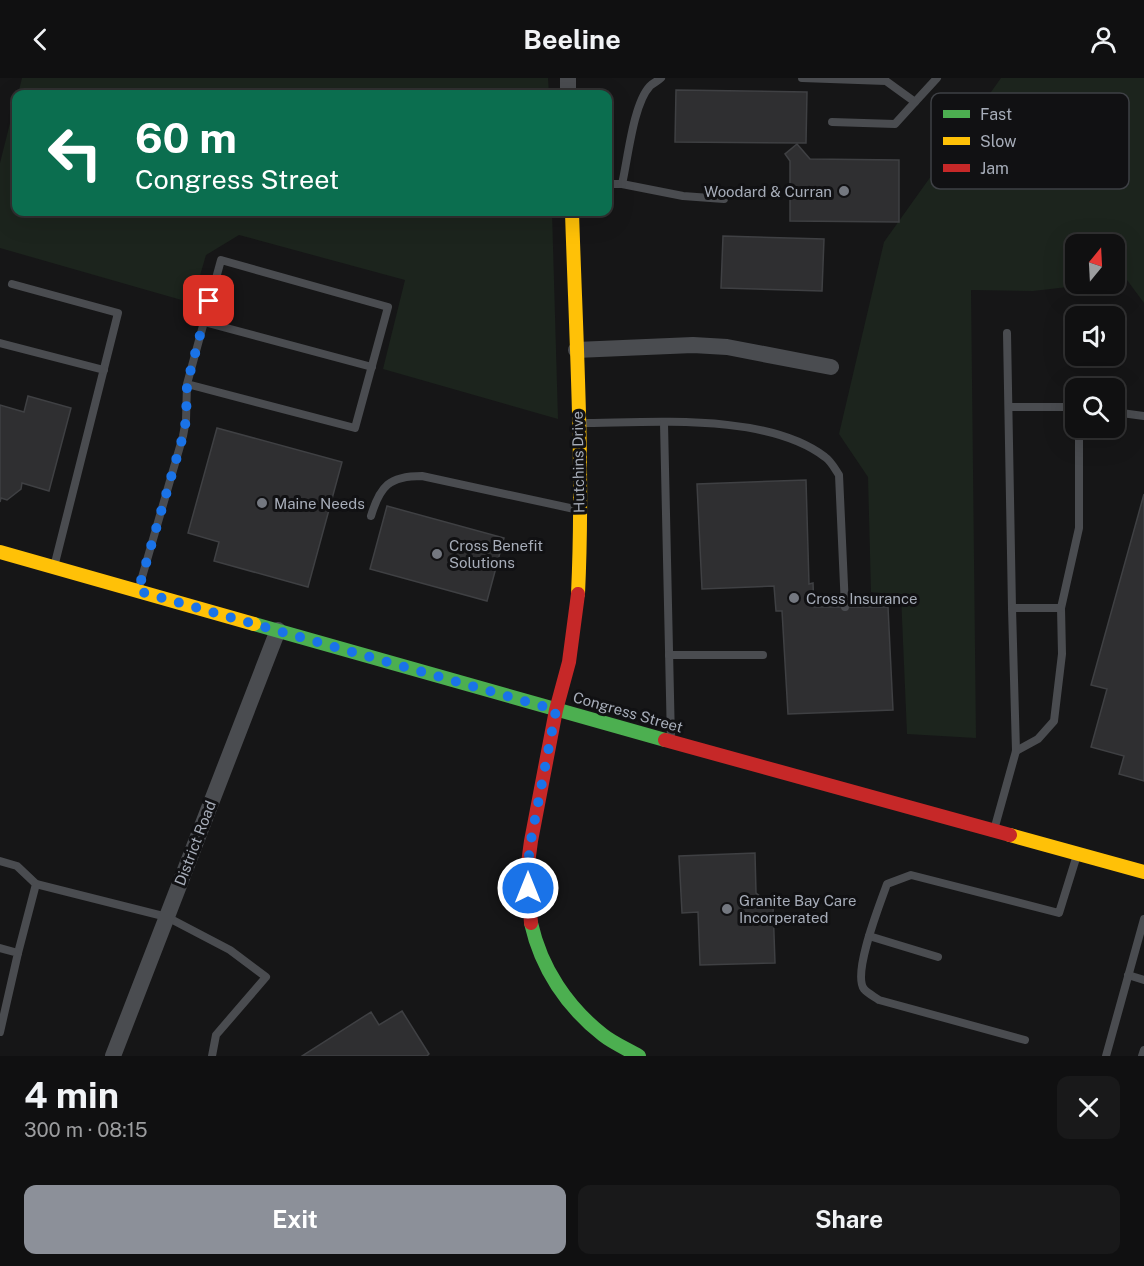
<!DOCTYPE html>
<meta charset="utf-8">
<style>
body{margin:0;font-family:"Public Sans",sans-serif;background:#19191a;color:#f1f3f6;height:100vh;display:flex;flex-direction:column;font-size:22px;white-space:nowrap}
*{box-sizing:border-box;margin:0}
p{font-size:20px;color:#9c9d9f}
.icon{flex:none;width:33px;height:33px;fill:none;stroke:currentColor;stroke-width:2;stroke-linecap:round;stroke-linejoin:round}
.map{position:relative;height:978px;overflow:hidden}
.side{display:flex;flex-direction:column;background:#101011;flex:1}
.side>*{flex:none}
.banner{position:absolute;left:12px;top:12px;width:600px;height:126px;border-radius:12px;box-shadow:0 6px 24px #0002,0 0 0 2px #303031;background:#0b6e4f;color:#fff;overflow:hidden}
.needle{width:39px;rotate:18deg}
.tools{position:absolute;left:1065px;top:156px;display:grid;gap:12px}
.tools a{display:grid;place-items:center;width:60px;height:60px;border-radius:12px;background:#101011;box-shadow:0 6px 24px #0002,0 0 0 2px #303031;font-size:30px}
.pin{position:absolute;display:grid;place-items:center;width:51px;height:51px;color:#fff;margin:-26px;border-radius:12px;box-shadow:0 3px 9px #0006}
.me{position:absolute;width:66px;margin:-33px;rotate:0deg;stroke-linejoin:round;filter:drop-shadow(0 0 4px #0008)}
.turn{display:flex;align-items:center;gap:21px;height:126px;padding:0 24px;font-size:27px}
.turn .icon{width:78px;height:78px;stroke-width:2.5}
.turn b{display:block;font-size:42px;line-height:51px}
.round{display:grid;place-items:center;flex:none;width:63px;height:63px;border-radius:12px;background:#19191a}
.headline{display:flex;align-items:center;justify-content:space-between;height:102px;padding:0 24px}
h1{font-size:36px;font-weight:700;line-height:45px}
.primary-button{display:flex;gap:12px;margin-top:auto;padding:12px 24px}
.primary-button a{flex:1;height:69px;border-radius:12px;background:#8c9099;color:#fff;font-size:24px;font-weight:700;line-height:69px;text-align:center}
.primary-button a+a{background:#19191a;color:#f1f3f6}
header{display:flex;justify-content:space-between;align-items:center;height:78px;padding:0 24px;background:#101011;font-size:27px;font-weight:700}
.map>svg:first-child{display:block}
.green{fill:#1c241d}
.building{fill:#2f2f31;stroke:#3f4043;stroke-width:1.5}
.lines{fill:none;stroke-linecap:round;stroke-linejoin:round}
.lane{stroke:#4a4c50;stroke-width:8}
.street{stroke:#4a4c50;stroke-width:16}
.fast{stroke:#4caf50;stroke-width:14}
.slow{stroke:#ffc107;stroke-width:14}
.jam{stroke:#c62828;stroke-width:14}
.route{stroke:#1a73e8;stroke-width:10;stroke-dasharray:0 18}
.poi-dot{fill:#747880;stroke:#111113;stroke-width:2}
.labels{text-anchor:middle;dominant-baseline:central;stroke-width:6;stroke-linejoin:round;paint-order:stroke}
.poi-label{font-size:15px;fill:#a7adb9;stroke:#111113;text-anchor:start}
.street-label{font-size:15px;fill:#a7adb9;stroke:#111113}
.key{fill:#111113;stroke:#3e4045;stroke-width:1.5}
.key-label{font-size:16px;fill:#a7adb9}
</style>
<header><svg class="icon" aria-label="back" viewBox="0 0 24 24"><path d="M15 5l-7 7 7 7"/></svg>Beeline<svg class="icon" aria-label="person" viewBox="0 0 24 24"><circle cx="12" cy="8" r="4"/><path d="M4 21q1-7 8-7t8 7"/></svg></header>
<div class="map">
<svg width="1144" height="978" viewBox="0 0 1144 978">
<rect width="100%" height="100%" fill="#161617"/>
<g class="green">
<path d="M22 0H548L549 16H18Z"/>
<path d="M1001 0H1144V225L1127 202 1115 203 1114 166H1076V206H1094L1033 213 971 212 976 660 907 656 901 517 871 514 868 399 839 356 884 164Z"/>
<path d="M16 21V134H552L558 341 383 291 405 202 239 157 206 177 192 225 0 170V85Z"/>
</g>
<g class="building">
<path d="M676 12 807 14 806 65 675 64Z"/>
<path d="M797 66 810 81 899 82V144L790 143V83L785 76Z"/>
<path d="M723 158 824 161 822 213 721 210Z"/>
<path d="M28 318 71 330 49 413 22 405 21 411 7 422 1 420 0 424V327L24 334Z"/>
<path d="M217 350 342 384 308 509 214 483 219 464 188 455Z"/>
<path d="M806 402 809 506 813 505 814 529H888L893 632 788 636 782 533H776L774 508 702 511 697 406Z"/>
<path d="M1144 416V703L1119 696 1124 678 1091 669 1107 611 1091 607Z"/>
<path d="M387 428 504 460 487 523 370 491Z"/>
<path d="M755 775 756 815 773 828 775 885 700 887 698 834 682 835 679 778Z"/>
<path d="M402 933 429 976 427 978H302L371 934 379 947Z"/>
</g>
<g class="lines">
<g class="lane">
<path d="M802 0 886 3 915 24 937 0"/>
<path d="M832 44 895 46 915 24"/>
<path d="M608 106H622L683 118 724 121"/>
<path d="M622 106C628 81 633 26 650 8 653 5 658 3 661 0"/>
<path d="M12 206 118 235 54 489"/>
<path d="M204 244 372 289"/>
<path d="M1007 255 1012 530"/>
<path d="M0 265 104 292"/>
<path d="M1010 329H1076"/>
<path d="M1114 334 1144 338"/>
<path d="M579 345C650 345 766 334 825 379 831 383 835 391 839 397L845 529"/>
<path d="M664 345 671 663"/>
<path d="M371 438C380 408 389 398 422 398L579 432"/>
<path d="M138 513 183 358 186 342 187 306 221 182 388 229 355 350 187 306"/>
<path d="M669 577H763"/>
<path d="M1016 673 1038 661 1054 643 1062 576 1061 530 1079 450V350"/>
<path d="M994 752 1016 673 1012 530H1061"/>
<path d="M0 783 17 788 36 806 18 875"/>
<path d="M36 806 167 839 230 872 266 899 216 957 212 978"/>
<path d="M869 858 938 879"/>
<path d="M0 870 18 875 0 954"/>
<path d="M1128 897 1144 902"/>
<path d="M1025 962 879 922C875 919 867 915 864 911 852 895 880 826 887 806L911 797 1059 835 1077 777"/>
<path d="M1106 978 1144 841"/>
<path d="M1142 978 1144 972"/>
</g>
<g class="street">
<path d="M568 0V16"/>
<path d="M576 272 693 267 727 269 831 289"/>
<path d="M113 978 278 552"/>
</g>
<g class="fast">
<path d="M254 546 665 662"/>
<path d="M531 845C541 890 567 929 603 957 613 965 627 971 639 978"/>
</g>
<g class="slow">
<path d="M572 134C576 261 584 389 578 516"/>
<path d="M0 474 254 546"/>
<path d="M1010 757 1144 794"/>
</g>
<g class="jam">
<path d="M665 662 1010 757"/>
<path d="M531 845 527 793 531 763 556 632 569 584 578 516"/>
</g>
</g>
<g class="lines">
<path class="route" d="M209 223 187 306 186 342 183 358 138 513 556 632 531 762 527 793 528 810"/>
</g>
<g class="poi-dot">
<circle cx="844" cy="113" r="6"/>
<circle cx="262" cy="425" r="6"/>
<circle cx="437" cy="476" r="6"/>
<circle cx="794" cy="520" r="6"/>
<circle cx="727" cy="831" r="6"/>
</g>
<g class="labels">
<g class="poi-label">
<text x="832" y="113" text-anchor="end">Woodard &amp; Curran</text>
<text x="274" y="425">Maine Needs</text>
<text x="449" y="467">Cross Benefit<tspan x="449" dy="17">Solutions</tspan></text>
<text x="806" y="520">Cross Insurance</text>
<text x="739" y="822">Granite Bay Care<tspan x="739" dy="17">Incorperated</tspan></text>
</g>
<g class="street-label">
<text transform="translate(578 384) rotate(-91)">Hutchins Drive</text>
<text transform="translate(628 634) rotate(16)">Congress Street</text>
<text transform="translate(195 765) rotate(-69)">District Road</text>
</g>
</g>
<rect x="931" y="15" width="198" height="96" rx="9" class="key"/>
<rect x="943" y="32" width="27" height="8" fill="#4caf50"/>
<rect x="943" y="59" width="27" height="8" fill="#ffc107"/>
<rect x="943" y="86" width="27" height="8" fill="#c62828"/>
<g class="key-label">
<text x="980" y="42">Fast</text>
<text x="980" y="69">Slow</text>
<text x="980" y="96">Jam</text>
</g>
</svg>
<div class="tools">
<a><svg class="needle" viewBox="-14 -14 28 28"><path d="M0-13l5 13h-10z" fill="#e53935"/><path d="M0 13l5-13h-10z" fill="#9c9d9f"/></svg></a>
<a><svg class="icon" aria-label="sound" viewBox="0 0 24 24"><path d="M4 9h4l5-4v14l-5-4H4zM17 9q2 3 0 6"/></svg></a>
<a><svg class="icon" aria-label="search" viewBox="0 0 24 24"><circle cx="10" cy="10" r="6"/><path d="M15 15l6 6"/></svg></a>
</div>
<div class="pin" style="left:209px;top:223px;background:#d93025"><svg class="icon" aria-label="arrive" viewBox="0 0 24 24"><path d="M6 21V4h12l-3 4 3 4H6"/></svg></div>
<svg class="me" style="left:528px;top:810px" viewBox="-20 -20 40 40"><circle r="17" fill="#1a73e8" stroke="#fff" stroke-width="3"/><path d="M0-11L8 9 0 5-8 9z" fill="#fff"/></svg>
<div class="banner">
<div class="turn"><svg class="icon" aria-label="left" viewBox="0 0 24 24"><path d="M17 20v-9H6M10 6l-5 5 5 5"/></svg><div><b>60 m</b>Congress Street</div></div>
</div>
</div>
<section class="side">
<div class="headline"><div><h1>4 min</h1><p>300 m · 08:15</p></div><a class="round"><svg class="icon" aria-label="close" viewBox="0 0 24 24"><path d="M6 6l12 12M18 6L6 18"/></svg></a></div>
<div class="primary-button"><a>Exit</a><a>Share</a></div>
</section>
